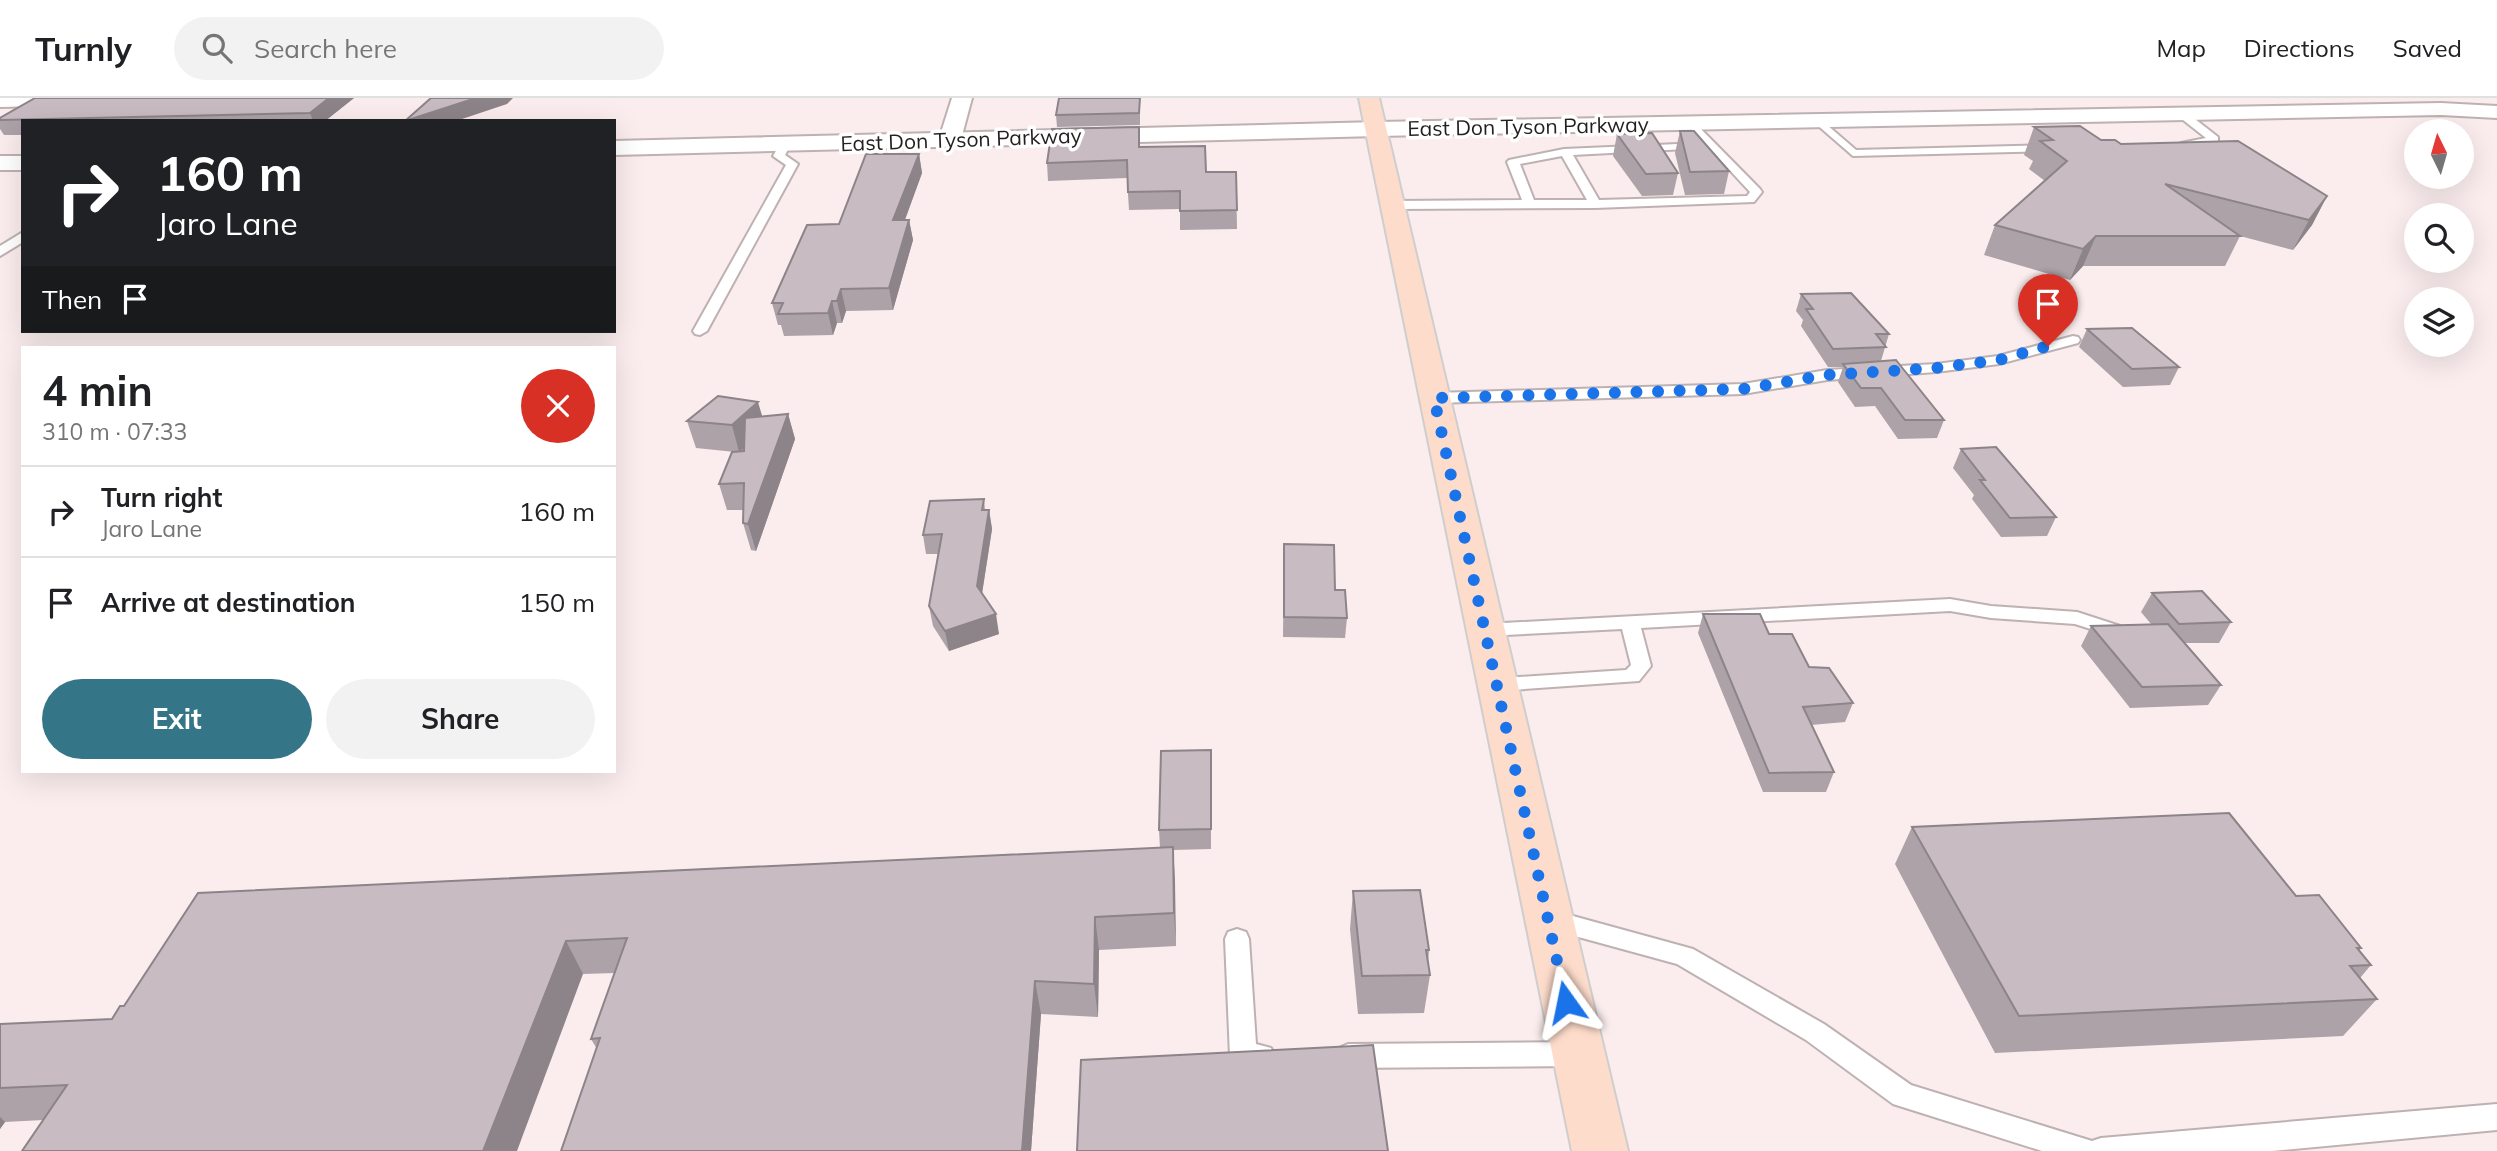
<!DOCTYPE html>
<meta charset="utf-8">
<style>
body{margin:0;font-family:Mulish,sans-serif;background:#f2f2f2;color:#202124;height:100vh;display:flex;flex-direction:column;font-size:26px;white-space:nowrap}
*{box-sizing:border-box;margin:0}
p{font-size:23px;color:#757577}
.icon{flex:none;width:38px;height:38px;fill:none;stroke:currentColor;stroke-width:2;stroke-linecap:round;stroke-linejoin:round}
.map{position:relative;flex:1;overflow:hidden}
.sheet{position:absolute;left:21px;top:248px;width:595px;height:427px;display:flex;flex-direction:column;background:#fff;border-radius:0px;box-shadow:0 7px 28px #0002}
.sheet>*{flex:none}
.guide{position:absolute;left:21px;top:21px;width:595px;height:214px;border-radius:0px;box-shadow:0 7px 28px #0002;background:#202124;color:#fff;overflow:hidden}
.needle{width:46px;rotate:355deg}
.fabs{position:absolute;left:2404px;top:21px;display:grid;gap:14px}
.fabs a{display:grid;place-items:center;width:70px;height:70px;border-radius:50%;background:#fff;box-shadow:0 7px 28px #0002;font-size:35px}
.pin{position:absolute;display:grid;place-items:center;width:60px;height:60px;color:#fff;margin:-72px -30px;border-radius:50% 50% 50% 0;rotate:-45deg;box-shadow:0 0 7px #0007}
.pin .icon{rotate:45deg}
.me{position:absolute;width:77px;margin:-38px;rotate:348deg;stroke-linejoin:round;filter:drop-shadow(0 0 5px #0008)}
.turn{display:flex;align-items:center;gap:24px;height:147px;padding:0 21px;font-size:32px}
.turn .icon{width:91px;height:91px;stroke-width:2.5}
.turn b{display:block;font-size:49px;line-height:60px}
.then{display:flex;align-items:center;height:66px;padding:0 21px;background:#0003;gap:14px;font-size:26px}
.round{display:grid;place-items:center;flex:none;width:74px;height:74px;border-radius:37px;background:#f2f2f2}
.summary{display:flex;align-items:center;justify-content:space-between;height:119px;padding:0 21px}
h1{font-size:42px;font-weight:700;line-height:52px}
.primary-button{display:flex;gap:14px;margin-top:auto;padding:14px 21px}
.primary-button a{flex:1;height:80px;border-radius:42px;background:#357588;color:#fff;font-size:28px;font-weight:700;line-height:80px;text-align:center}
.primary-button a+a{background:#f2f2f2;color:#202124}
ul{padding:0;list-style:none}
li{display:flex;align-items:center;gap:21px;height:91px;padding:0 21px;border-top:2px solid #e0e0e0}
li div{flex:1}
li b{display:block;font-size:26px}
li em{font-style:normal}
header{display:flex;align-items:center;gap:42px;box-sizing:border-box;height:98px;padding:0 35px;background:#fff;border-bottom:2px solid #e0e0e0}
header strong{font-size:33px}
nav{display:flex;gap:38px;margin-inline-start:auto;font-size:24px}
.search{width:490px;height:63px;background:#f2f2f2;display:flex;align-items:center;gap:18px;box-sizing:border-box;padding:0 24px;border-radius:38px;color:#757577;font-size:26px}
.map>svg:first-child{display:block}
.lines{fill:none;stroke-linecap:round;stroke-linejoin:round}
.service-casing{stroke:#beb1b2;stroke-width:4}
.minor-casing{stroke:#beb1b2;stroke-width:4}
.secondary-casing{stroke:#beb1b2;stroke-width:4}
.primary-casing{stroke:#cfcece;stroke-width:4}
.service{fill:#fff;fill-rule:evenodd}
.minor{fill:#fff;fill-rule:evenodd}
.secondary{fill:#fff;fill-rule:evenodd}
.primary{fill:#fedccb;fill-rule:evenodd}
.wall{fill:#aca2a7}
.shaded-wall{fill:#8c8488}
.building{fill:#c8bcc2;stroke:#8c8488;stroke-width:2}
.route{stroke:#1a73e8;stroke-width:12;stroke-dasharray:0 21.6}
.labels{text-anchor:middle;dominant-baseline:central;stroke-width:7;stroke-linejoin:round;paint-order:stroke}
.far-street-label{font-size:21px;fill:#231f1f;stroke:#fff}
</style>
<header>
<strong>Turnly</strong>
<div class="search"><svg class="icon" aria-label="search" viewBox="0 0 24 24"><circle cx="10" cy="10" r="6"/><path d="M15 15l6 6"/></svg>Search here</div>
<nav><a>Map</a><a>Directions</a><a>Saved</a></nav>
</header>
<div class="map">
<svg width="2497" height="1053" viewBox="0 0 2497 1053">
<rect width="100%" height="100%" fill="#fbeded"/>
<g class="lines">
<g class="service-casing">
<g id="service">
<path d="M2178 14H2186L2218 39V43L2206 48 2181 49V45L2206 40 2178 18Z"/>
<path d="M1819 20 1856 52 2053 47 2059 50 2053 53 1853 58 1815 25 1814 23Z"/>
<path d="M1692 22 1760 91 1762 94 1754 104 1595 110 1394 111 1388 107 1394 103 1522 102 1507 64 1509 62 1564 51 1701 45 1705 46V50L1573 57 1599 102 1747 98 1750 94 1688 27 1687 25ZM1562 58 1587 102H1534L1520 66Z"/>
<path d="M781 44H789L791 46 785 57 798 66 707 233 700 237 695 236 693 233 786 67 773 58Z"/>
<path d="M23 134V144L0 158V148Z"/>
<path d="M2073 238 2078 239 2080 242 2078 245 1999 266 1936 274 1827 282 1743 296 1434 305 1426 300 1434 295 1743 286 1827 272 1936 266 1998 258Z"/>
<path d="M1950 501 1991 508 2077 514 2120 528 2123 532 2120 536 2113 538 2075 526 1991 520 1950 513 1641 530 1651 568 1639 583 1497 593 1490 591 1487 586 1490 581 1626 572 1631 567 1622 531 1485 538 1478 536 1475 532 1478 528 1485 526Z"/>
<path d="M1551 812 1693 851 1824 926 1911 987 2092 1043 2101 1040 2497 1006V1032L2272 1053H2042L1893 1006 1806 942 1677 866 1542 829 1539 822 1542 815Z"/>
<path d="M1237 831 1246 834 1249 841 1256 946 1271 950 1275 958 1271 966C1259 971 1246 971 1234 966L1230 958 1225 841 1228 834Z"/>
<path d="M1577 944 1586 948 1590 956 1586 964 1577 968 1348 970 1339 966 1335 958 1339 950 1348 946Z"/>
</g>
</g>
<g class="minor-casing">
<g id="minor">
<path d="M0 0H140L137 4 130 6 0 9Z"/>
<path d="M952 0H972L961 41 958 46H942L939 41Z"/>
</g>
</g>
<g class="secondary-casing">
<g id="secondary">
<path d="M2441 5 2497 8V20L2441 17 1378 38 614 57V43L1378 24Z"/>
<rect x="0" y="58" width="23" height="14"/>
</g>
</g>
<g class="primary-casing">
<path id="primary" d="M1359 0H1379L1628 1053H1572Z"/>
</g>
<use href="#service" class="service"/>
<use href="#minor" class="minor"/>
<use href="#secondary" class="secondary"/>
<use href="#primary" class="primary"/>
</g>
<g class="wall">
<path d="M354 0 325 23H23V37H4L0 31V20Z"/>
<path d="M1059 0H1140V27L1057 29 1056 17Z"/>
<path d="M2034 29 2121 46 2327 98 2312 127 2293 152 2240 138 2225 168H2083L2070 182 1984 157 1995 127 2045 83 2029 71 2033 63 2024 57Z"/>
<path d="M1680 33 1729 73 1724 96 1685 97 1675 55Z"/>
<path d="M1617 36 1678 75 1673 97 1642 98 1613 58Z"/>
<path d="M1140 49 1206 74H1236L1237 131 1180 132V111L1129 112 1127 80 1048 83 1047 65Z"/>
<path d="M919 56 922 75 905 122H909L913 142 893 212 846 213 842 225H837L833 237 784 238 781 227H778L772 205 839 126Z"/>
<path d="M1801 196 1889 236 1881 263 1944 322 1937 340 1898 341 1875 308 1855 309 1838 284 1843 269H1828L1801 228 1803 222 1796 213Z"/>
<path d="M2087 231 2179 269 2170 287 2123 289 2079 249Z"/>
<path d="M788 316 795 341 756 453 751 452 743 425V412H727L719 386 735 354 696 350 687 323 762 319Z"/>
<path d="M1961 351 2056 419 2047 438 2001 439 1972 401 1974 397 1953 370Z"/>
<path d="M984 401 985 412H989L992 431 982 496 999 536 949 553 933 528 929 508 938 456H926L923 437Z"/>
<path d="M1284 446 1335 492 1347 520 1345 540 1283 539Z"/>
<path d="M2152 495 2231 524 2219 545H2185L2221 587 2208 607 2130 610 2081 548 2091 528 2151 526 2141 514Z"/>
<path d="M1703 516 1769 536 1853 605 1845 624 1811 627 1834 674 1826 694H1763L1698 535Z"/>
<path d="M1211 652V751L1173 752 1176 848 1099 852 1098 919 1041 916 1031 1053H561L597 951 591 941 615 875 583 876 43 1022 5 1024 0 1031V926L112 921 120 908 1160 750 1159 732Z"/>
<path d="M1912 729 2296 798 2361 850 2359 853 2371 867 2360 880 2377 901 2343 938 1995 955 1895 766Z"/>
<path d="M1353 793 1429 852 1428 865 1430 877 1424 915 1358 916 1350 831Z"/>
</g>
<g class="shaded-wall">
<path d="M329 0H354L325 23H313L310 15Z"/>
<path d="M476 0H513L507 6 456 23H406Z"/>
<path d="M919 56 922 75 897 143 893 122Z"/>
<path d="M2327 98 2312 127 2293 152 2309 122Z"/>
<path d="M909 122 913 142 893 212 889 190Z"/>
<path d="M2096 138 2083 168 2070 182 2083 151Z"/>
<path d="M841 191 846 213 842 225 837 203Z"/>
<path d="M832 203 837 225 833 237 828 215Z"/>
<path d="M758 304 766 331 739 354 732 327Z"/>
<path d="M788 316 795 341 756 453 748 426Z"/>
<path d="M989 412 992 431 980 508 977 488Z"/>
<path d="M996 516 999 536 949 553 945 533Z"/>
<path d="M1173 749 1175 782 1176 848 1174 815Z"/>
<path d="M1095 819 1099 852 1098 919 1094 886Z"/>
<path d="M566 843 583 876 517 1053H483Z"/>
<path d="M1035 883 1041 916 1031 1053H1022Z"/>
<path d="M0 1019 5 1024 0 1031Z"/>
</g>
<g class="building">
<path d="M35 0H329L310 15 0 22V20Z"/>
<path d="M431 0H476L405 23Z"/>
<path d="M1059 0H1140L1139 15 1056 17Z"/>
<path d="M2080 28 2101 42H2115L2121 46 2238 43 2327 98 2309 122 2165 86 2240 138H2096L2083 151 1995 127 2067 63 2040 43 2053 42 2034 29Z"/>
<path d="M1139 29V49L1205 48 1206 74H1236L1237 112 1180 113V93L1128 94 1127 62 1047 65 1052 31Z"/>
<path d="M1680 33H1694L1729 73 1690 74Z"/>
<path d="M1652 35 1678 75 1646 76 1617 36Z"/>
<path d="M866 56H919L893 122H909L889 190 841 191 837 203H832L828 215 778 216 783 205H772L807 127 839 126Z"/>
<path d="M1851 195 1889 236H1876L1886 249 1833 251 1806 211H1813L1801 196Z"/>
<path d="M2132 230 2179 269 2132 271 2087 231Z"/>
<path d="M1896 262 1944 322H1905L1881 290H1861L1843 266Z"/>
<path d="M718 298 758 304 732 327 687 323Z"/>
<path d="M788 316 748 426 743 425 744 385 719 386 732 354 744 353 745 320Z"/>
<path d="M1996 349 2056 419 2010 420 1980 382H1985L1961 351Z"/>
<path d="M984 401 982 412H989L977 488 996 516 945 533 929 508 942 436 923 437 930 403Z"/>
<path d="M1284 446 1334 447 1335 492H1345L1347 520 1284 519Z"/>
<path d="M2202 493 2231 524 2179 526 2152 495Z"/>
<path d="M1703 516H1760L1769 536H1792L1809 569 1829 570 1853 605 1803 609 1834 674 1769 675Z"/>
<path d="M2168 526 2221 587 2142 589 2091 528Z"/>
<path d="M1211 652V731L1159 732 1161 653Z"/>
<path d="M2229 715 2296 798 2319 797 2361 850H2357L2371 867 2350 868 2377 901 2019 918 1912 729Z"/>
<path d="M1173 749 1174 815 1095 819 1094 886 1035 883 1022 1053H561L600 940 591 941 627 840 566 843 483 1053H22L67 987 0 990V926L112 921 120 908H124L198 795Z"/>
<path d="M1420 792 1429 852H1426L1430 877 1362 878 1353 793Z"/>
<path d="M1373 947 1388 1053H1077L1081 962Z"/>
</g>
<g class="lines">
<path class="route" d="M1566 904 1434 300 1743 291 1827 277 1936 270 1999 262 2048 248"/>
</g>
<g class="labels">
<g class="far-street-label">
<text transform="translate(1528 28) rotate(-1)">East Don Tyson Parkway</text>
<text transform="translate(961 41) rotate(-2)">East Don Tyson Parkway</text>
</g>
</g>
</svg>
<div class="fabs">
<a><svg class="needle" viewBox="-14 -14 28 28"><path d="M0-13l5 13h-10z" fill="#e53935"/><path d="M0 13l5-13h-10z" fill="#757577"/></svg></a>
<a><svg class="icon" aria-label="search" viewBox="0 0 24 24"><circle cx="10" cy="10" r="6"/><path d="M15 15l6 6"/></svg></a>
<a><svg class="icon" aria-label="layers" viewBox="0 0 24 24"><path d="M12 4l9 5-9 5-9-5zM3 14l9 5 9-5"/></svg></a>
</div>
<div class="pin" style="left:2048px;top:248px;background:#d93025"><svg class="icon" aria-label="arrive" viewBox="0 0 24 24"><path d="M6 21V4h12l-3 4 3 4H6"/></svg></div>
<svg class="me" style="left:1566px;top:904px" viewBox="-20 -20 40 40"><path d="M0-17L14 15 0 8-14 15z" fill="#1a73e8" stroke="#fff" stroke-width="4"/></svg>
<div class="guide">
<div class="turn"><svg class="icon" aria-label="right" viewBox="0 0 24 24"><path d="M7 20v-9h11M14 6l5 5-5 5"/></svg><div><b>160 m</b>Jaro Lane</div></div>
<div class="then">Then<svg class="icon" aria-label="arrive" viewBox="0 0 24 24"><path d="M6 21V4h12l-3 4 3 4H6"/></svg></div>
</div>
<section class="sheet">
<div class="summary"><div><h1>4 min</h1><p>310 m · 07:33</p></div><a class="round" style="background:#d93025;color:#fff"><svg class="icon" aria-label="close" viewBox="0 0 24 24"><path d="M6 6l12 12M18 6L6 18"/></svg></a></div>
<ul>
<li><svg class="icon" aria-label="right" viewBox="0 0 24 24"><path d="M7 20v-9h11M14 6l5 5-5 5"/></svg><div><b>Turn right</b><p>Jaro Lane</p></div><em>160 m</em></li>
<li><svg class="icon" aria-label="arrive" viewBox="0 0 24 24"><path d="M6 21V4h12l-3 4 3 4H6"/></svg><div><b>Arrive at destination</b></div><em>150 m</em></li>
</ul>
<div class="primary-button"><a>Exit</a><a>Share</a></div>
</section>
</div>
